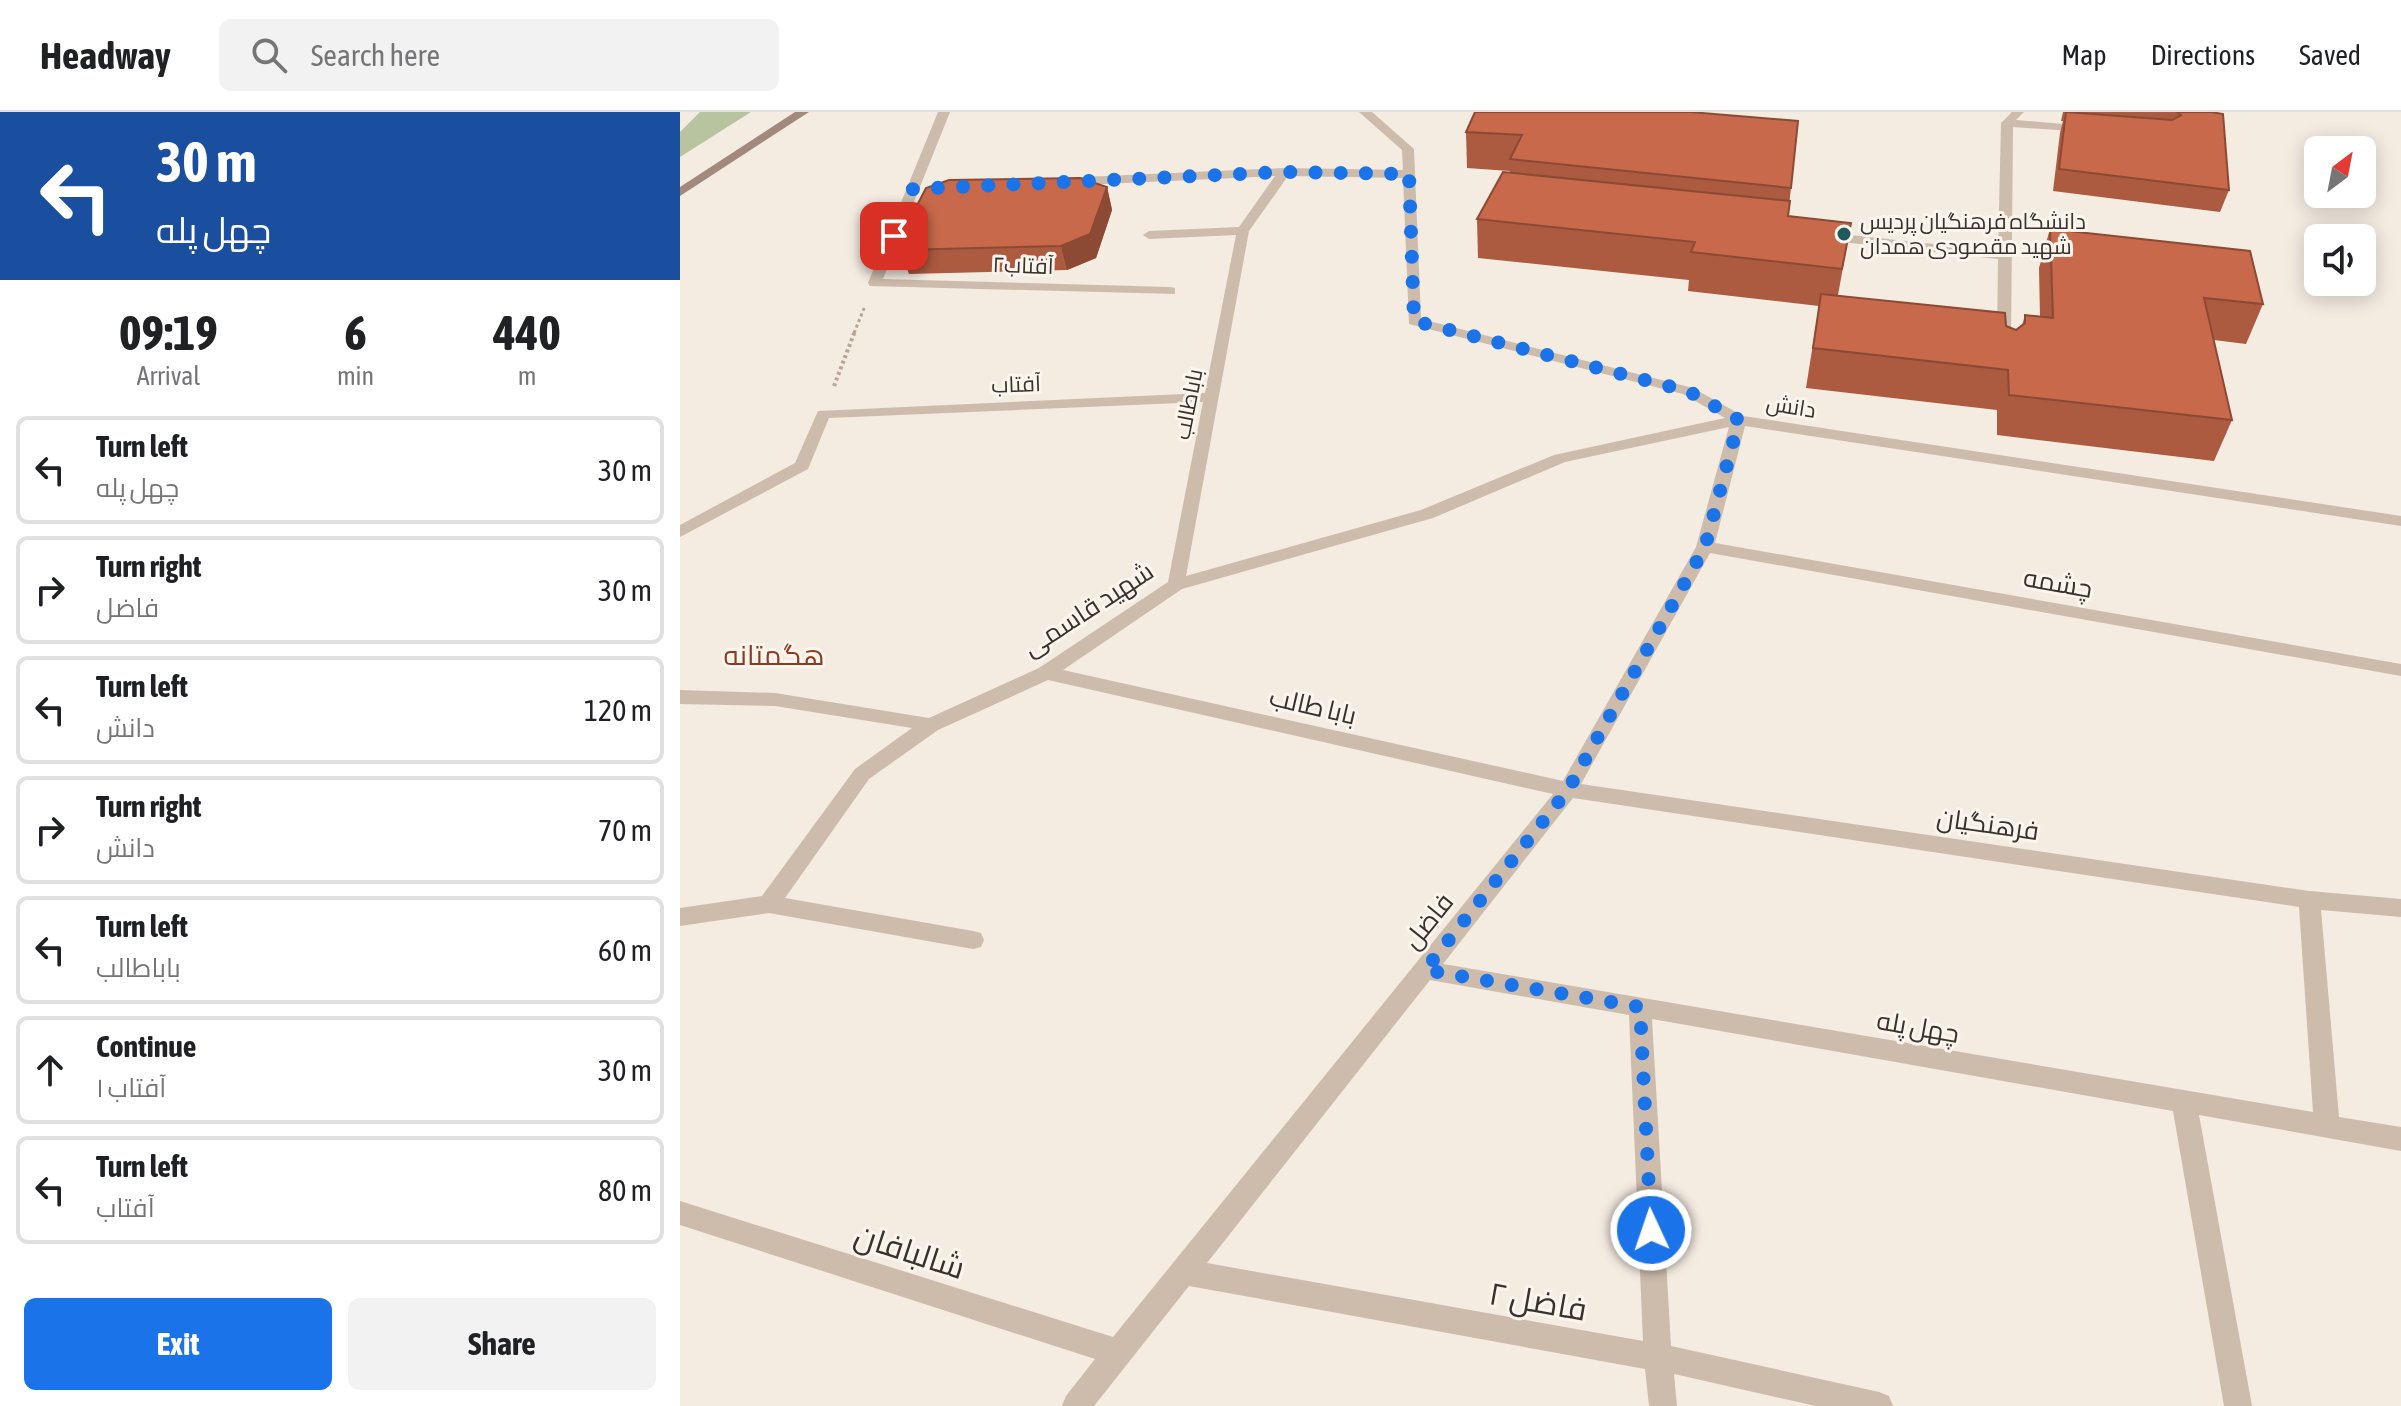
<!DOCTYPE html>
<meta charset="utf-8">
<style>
body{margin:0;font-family:"Asap Condensed",Cairo,sans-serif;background:#f2f2f2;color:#202124;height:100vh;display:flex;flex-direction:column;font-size:30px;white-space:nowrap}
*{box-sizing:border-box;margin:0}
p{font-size:26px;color:#757577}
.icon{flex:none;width:44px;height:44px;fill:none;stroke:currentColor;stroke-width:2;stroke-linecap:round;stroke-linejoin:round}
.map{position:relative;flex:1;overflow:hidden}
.drawer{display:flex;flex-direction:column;background:#fff;width:680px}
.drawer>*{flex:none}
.top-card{background:#1a4fa0;color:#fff;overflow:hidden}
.needle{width:52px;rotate:32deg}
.fabs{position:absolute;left:1624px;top:24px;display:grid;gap:16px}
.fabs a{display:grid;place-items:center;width:72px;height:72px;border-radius:12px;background:#fff;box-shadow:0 4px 20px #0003;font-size:40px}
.pin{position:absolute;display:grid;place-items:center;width:68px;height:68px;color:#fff;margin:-34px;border-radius:16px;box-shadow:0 4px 12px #0006}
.me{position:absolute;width:88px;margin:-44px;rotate:357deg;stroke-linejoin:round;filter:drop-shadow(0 0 6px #0008)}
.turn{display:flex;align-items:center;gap:28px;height:168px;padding:0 24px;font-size:36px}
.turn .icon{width:104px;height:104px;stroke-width:2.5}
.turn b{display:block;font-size:56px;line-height:68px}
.eta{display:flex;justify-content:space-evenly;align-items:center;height:136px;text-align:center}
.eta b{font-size:48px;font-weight:700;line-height:56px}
.primary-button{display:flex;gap:16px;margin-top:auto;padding:16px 24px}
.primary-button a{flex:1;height:92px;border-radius:12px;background:#1a73e8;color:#fff;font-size:32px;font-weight:700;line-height:92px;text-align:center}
.primary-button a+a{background:#f2f2f2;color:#202124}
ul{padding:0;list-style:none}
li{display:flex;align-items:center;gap:24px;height:108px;margin:0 16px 12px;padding:0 8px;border:4px solid #e0e0e0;border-radius:12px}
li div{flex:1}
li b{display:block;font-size:30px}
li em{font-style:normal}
header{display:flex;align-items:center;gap:48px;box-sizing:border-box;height:112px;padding:0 40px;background:#fff;border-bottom:2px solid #e0e0e0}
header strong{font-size:38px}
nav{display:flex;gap:44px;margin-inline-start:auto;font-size:28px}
.search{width:560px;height:72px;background:#f2f2f2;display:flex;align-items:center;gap:20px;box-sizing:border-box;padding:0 28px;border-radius:12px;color:#757577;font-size:30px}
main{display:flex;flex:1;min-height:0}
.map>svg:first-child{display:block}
.green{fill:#b8c4a0}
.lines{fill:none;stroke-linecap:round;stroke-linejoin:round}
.path-far1{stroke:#b9a596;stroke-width:3;stroke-dasharray:3 3;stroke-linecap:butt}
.path{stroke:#b9a596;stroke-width:4;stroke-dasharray:3 3;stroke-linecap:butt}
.service{fill:#cdbbac;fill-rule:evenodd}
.minor{fill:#cdbbac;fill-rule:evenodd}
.secondary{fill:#a18a7d;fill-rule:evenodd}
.wall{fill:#ac5a40}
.shaded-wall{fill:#8c4a34}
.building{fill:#c8694b;stroke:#8c4a34;stroke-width:2}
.route{stroke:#1a73e8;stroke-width:14;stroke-dasharray:0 25.2}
.poi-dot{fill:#1f5a5e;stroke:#fbf5ee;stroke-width:3}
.labels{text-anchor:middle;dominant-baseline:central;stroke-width:6;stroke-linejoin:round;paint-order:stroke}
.far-poi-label{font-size:22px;fill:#3b302b;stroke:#fbf5ee;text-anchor:start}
.far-street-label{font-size:22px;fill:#3b302b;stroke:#fbf5ee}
.street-label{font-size:26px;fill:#3b302b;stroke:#fbf5ee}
.neighbourhood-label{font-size:28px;fill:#8c3b22;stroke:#fbf5ee}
.near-street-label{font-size:32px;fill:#3b302b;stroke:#fbf5ee}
</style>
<header>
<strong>Headway</strong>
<div class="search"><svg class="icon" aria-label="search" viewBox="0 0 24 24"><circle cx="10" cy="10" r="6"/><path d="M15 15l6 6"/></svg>Search here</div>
<nav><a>Map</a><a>Directions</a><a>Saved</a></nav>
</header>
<main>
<section class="drawer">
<div class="top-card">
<div class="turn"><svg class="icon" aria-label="left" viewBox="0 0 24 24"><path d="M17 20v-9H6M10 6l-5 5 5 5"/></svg><div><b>30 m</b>چهل پله</div></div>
</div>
<div class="eta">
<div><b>09:19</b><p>Arrival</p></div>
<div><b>6</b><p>min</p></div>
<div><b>440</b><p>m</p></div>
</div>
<ul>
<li><svg class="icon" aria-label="left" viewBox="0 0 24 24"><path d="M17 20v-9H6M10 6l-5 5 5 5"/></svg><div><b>Turn left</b><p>چهل پله</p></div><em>30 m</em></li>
<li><svg class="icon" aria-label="right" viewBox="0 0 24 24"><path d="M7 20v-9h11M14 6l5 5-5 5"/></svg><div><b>Turn right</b><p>فاضل</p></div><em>30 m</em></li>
<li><svg class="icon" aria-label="left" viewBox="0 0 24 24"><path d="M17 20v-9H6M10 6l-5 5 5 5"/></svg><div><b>Turn left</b><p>دانش</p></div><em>120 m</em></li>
<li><svg class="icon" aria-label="right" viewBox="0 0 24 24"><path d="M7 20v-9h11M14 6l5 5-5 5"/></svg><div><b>Turn right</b><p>دانش</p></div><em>70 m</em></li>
<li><svg class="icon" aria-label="left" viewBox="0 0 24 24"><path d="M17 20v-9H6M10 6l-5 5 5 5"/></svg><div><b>Turn left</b><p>باباطالب</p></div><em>60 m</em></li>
<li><svg class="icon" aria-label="ahead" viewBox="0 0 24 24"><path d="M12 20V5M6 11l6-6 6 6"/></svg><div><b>Continue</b><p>آفتاب ۱</p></div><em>30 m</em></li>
<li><svg class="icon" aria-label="left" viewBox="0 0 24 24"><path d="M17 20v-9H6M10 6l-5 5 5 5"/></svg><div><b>Turn left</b><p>آفتاب</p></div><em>80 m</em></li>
</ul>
<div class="primary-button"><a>Exit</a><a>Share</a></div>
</section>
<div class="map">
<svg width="1721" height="1294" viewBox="0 0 1721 1294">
<rect width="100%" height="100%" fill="#f4ebe1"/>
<path class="green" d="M20 0H71L0 45V20Z"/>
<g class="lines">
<path class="path-far1" d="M174 221 185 194"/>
<path class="path" d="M154 274 175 219"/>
<path class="service" d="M1332 0H1344L1336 8 1407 14 1413 17 1407 20 1333 15 1331 227 1324 231 1317 227 1318 147 1143 128 1137 124 1143 120 1318 139 1321 11Z"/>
<g class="minor">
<path d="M258 0H270L203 167 490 175 495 176V182L190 174 188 171Z"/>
<path d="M679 0H692L734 37 741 207 1013 276 1063 304 1721 404V414L1065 314 1035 431 1721 552V564L1030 441 901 672 1629 779 1721 787V805L1641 798 1659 1005 1721 1015V1039L1519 1003 1572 1294H1544L1493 999 972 907 991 1234 1199 1280 1209 1284 1213 1294H1136L994 1262 997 1294H969L965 1257 509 1174 414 1294H382L386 1284 415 1247 0 1113V1089L433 1225 873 682 368 568 258 618 189 667 105 786 293 819 301 821 304 828 301 835 293 837 89 801 0 814V796L82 784 175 657 232 616 95 594 0 592V578L95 581 249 606 359 556 488 470 523 290 149 306 128 357 0 425V413L115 351 138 299 525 281 556 123 469 127 463 123 469 119 559 115 595 64 381 74 375 70 381 66 604 56 723 58 722 38ZM608 64 723 66 729 212 1003 282 1045 306 874 343 741 398 506 464 569 119ZM1049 315 1016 435 883 669 383 558 502 477 753 406 885 350ZM893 686 1619 795 1633 1000 763 852ZM750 868 949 903 963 1229 527 1151Z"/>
</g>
<path class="secondary" d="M115 0H129L0 84V75Z"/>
</g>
<g class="wall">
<path d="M1383 0H1531L1549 78 1540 100 1373 79 1380 21 1383 9H1381Z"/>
<path d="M1118 9 1108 104 1171 111 1158 183 1326 214 1336 218 1342 214 1345 203 1360 204 1359 156 1370 117 1583 192 1566 232 1534 228 1552 308 1534 349 1317 323V298L1126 276 1139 194 1008 179 1009 168 798 146 797 107 830 59 787 56 786 20Z"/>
<path d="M427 75 432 98 416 146 387 158 229 162 220 138Z"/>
</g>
<path class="shaded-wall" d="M427 75 432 98 416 146 387 158 381 134Z"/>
<g class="building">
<path d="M795 0H1010L1118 9 1111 76 830 47 842 23 786 20Z"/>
<path d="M1386 0 1492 8 1501 3 1497 0H1531L1543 2 1549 78 1379 57Z"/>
<path d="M823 60 1110 89 1108 104 1171 111 1162 157 1011 140 1015 130 797 107Z"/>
<path d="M400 66 427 75 410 122 381 134 220 138V126L246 76 269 68Z"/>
<path d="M1370 117 1570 139 1583 192 1524 186 1552 308 1329 283 1328 258 1133 236 1141 182 1325 201 1326 214 1336 218 1345 211V203L1373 206Z"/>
</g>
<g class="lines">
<path class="route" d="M214 124 233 77 604 60 729 62 734 209 1008 279 1059 308 1025 435 888 678 745 858 960 895 971 1118"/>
</g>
<circle class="poi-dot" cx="1164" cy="122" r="8"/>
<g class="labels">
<g class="far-poi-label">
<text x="1180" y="109">دانشگاه فرهنگیان پردیس<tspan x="1180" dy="25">شهید مقصودی همدان</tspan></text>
</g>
<g class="far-street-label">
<text transform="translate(343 153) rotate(2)">آفتاب۲</text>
<text transform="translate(336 272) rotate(-2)">آفتاب</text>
<text transform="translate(508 292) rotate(-79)">باباطالب</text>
<text transform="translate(1111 294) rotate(9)">دانش</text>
</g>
<g class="street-label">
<text transform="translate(1378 471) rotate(10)">چشمه</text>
<text transform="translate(408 497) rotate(-33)">شهید قاسمی</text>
<text transform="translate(633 594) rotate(13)">بابا طالب</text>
<text transform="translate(1308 712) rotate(8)">فرهنگیان</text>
<text transform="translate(748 809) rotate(-51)">فاضل</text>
<text transform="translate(1238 915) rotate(10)">چهل پله</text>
</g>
<g class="neighbourhood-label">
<text x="94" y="543">هگمتانه</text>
</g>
<g class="near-street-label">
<text transform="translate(230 1139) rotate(18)">شالبافان</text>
<text transform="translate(858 1189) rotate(10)">فاضل ۲</text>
</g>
</g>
</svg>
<div class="fabs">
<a><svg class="needle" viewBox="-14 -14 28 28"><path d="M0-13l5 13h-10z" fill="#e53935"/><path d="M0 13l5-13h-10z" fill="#757577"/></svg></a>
<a><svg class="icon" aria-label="sound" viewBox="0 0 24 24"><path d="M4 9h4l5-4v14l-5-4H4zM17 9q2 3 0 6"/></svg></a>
</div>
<div class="pin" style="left:214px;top:124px;background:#d93025"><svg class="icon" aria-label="arrive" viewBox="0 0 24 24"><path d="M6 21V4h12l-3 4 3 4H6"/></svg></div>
<svg class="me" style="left:971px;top:1118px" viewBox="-20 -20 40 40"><circle r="17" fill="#1a73e8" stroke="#fff" stroke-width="3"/><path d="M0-11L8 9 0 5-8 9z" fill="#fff"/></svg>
</div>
</main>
